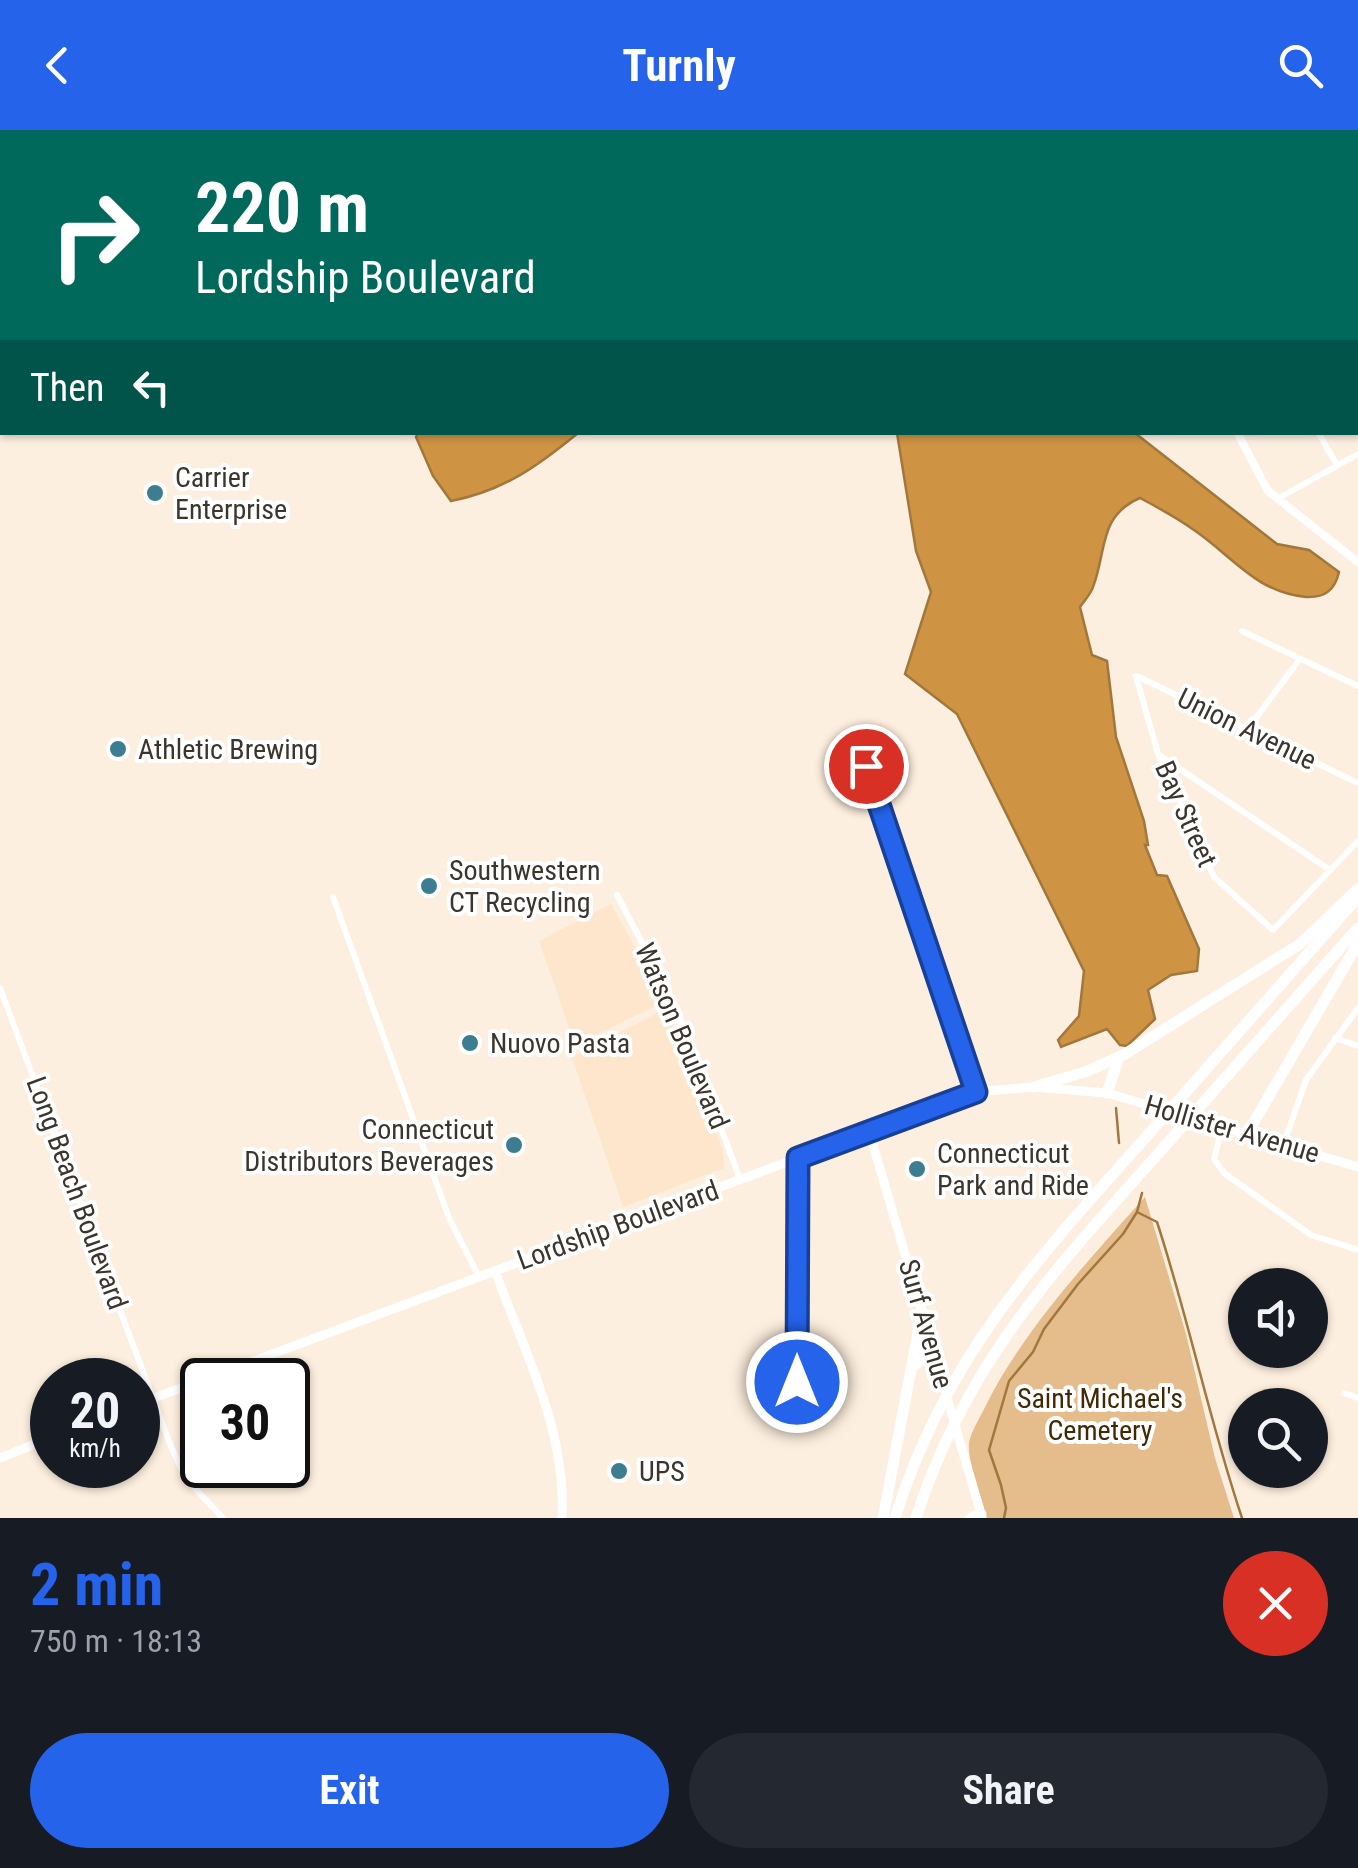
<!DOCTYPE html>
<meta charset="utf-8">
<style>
body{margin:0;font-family:"Roboto Condensed",sans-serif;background:#242831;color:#f1f3f6;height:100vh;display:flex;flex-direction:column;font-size:38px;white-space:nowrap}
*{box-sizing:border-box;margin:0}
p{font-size:32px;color:#9ea1a6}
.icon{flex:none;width:55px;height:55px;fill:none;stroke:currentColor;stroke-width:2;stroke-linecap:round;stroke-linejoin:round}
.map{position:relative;height:1388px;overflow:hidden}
.side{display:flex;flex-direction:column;background:#171b24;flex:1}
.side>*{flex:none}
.banner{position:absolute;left:0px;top:0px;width:1360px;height:305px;box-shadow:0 2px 8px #0004;background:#00695c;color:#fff;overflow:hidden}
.controls{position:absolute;left:1228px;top:1138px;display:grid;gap:20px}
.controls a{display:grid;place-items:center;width:100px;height:100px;border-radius:50%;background:#171b24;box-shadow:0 2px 8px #0004;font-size:50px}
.speed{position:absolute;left:30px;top:1228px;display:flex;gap:20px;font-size:50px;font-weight:700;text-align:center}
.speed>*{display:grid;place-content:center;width:130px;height:130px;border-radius:50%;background:#171b24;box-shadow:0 2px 8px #0004;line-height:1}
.speed small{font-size:25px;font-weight:400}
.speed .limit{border:5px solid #111;border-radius:15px;background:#fff;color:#111}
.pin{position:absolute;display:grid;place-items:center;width:85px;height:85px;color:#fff;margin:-42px;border:5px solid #fff;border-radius:50%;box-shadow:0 2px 10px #0007}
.me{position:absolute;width:110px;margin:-55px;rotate:0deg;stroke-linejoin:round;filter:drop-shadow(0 0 8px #0008)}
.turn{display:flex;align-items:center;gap:35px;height:210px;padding:0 30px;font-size:45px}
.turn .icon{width:130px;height:130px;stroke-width:2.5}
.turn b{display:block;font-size:70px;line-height:85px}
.then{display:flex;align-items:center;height:95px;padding:0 30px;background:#0003;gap:20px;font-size:38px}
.round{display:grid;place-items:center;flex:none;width:105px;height:105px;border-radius:52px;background:#242831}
.summary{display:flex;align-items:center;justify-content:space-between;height:170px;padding:0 30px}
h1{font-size:60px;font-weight:700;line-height:75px;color:#2563eb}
.action{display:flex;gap:20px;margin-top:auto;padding:20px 30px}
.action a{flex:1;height:115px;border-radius:60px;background:#2563eb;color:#fff;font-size:40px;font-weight:700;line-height:115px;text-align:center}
.action a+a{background:#242831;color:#f1f3f6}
header{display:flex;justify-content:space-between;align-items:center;height:130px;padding:0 30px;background:#2563eb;color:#fff;font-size:45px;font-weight:700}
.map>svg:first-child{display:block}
.built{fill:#fde6cc}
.green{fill:#e5bd8c}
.water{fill:#ce9343;stroke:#a2773c;stroke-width:2.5}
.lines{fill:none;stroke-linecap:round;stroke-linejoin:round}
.stream{stroke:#a2773c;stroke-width:2.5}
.minor{stroke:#fff;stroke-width:6}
.tertiary{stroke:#fff;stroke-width:8}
.secondary{stroke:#fff;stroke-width:9}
.motorway{stroke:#fff;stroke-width:11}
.route-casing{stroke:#184099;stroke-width:25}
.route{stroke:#2563eb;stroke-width:18}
.poi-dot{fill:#3d7d91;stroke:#fff;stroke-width:4}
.labels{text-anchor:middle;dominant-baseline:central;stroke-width:8;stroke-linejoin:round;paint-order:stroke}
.poi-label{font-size:28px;fill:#3c352d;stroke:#fff;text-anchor:start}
.street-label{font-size:28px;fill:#3c352d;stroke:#fff}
.park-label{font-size:28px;fill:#412905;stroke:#fff}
</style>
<header><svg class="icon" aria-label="back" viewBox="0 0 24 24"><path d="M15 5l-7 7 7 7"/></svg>Turnly<svg class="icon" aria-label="search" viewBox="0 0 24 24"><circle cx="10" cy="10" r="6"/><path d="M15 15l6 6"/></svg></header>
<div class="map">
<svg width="1358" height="1388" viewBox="0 0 1358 1388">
<rect width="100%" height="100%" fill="#fdefdf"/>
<g class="built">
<path d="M611 774 665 871 575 915 539 811Z"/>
<path d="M667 878 723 1020 724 1038 623 1077 572 927Z"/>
</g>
<path class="green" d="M1145 1067 1186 1204 1215 1328 1234 1388H987C982 1369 967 1331 969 1313 971 1301 980 1288 985 1277 1024 1199 1087 1132 1145 1067Z"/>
<g class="water">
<path d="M0 0H106L2 2 0 72Z"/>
<rect x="429" y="0" width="297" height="2"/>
<path d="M418 303V302L578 303C538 336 503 361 451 371L433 346 416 307Z"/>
<path d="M897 303H1135L1277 414 1309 420 1339 442C1335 460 1325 468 1306 467 1257 463 1232 426 1194 400 1177 388 1159 378 1140 368 1098 386 1107 421 1093 457 1091 464 1084 471 1080 477L1092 525 1107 531 1116 607 1144 691 1148 715H1145L1157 745 1167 746 1199 819 1197 841 1171 845 1148 860 1155 889 1127 916 1120 915 1107 899 1061 917 1058 910 1079 886 1084 841 957 584 905 544 931 462 916 421Z"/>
</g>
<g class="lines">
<g class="stream">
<path d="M1116 978 1119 1013"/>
<path d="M1142 1063 1137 1082 1157 1092C1189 1190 1209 1290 1242 1388"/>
<path d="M1004 1388 1006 1378 1001 1355 989 1320 1009 1251 1033 1222 1044 1199 1078 1154 1123 1104 1137 1082"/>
</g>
<g class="minor">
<path d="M931 2 938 0"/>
<path d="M1256 2 1260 0"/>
<path d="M1358 113V112"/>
<path d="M1358 272V271"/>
<path d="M1318 302 1337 335"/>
<path d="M1277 369 1358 324"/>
<path d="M1242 501 1358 556"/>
<path d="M1136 546 1158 624 1214 747 1273 800 1358 711"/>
<path d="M1137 546 1358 653"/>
<path d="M1247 600 1299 530"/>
<path d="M1159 625 1330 740"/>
<path d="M866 636 975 962"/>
<path d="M617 765 674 873 740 1049"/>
<path d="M333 767 449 1088 479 1147"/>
<path d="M0 858 170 1314 186 1349 223 1388"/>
<path d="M1335 908 1358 916"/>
<path d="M1222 997 1214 1029 1224 1043 1311 1105 1358 1120"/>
<path d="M1284 1013 1306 950 1358 878"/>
<path d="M1344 1263 1358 1268"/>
<path d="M797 1267 799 1028"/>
</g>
<g class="tertiary">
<path d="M982 0 983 2"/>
<path d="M1237 302 1268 361 1358 432"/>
</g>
<g class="secondary">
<path d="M869 1001 981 1384"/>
<path d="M495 1141C524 1220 567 1302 562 1388"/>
<path d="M138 1274 975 962 1034 957 1107 963 1358 1037"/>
<path d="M0 1328 52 1307"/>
</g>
<g class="motorway">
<path d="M1034 957 1088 941 1125 924 1300 814 1358 759"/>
<path d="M1107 963 1118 930"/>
<path d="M1247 1004 1358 813"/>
<path d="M913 1237 922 1229 938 1235"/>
<path d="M883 1388 922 1181"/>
<path d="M895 1388C945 1227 1038 1128 1147 1006 1217 926 1288 847 1358 767"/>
<path d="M916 1388C966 1233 1052 1143 1157 1025 1224 949 1291 874 1358 798"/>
<path d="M971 1388 981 1384"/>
</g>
</g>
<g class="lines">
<g class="route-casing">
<path id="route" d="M797 1252 798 1028 976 962 866 636"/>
</g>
<use href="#route" class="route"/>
</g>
<g class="poi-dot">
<circle cx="155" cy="363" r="10"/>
<circle cx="118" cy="619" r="10"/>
<circle cx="429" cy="756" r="10"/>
<circle cx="470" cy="913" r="10"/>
<circle cx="514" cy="1015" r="10"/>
<circle cx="917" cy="1039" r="10"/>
<circle cx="619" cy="1341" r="10"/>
</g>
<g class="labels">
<g class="poi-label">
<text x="175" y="347">Carrier<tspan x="175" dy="32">Enterprise</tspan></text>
<text x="138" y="619">Athletic Brewing</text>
<text x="449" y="740">Southwestern<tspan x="449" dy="32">CT Recycling</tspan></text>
<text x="490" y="913">Nuovo Pasta</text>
<text x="494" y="999" text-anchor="end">Connecticut<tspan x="494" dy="32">Distributors Beverages</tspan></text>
<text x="937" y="1023">Connecticut<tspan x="937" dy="32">Park and Ride</tspan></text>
<text x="639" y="1341">UPS</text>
</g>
<g class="street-label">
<text transform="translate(1247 599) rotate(26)">Union Avenue</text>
<text transform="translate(1186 684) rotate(66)">Bay Street</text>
<text transform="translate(682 906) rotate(67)">Watson Boulevard</text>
<text transform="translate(1232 999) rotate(16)">Hollister Avenue</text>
<text transform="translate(77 1063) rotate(70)">Long Beach Boulevard</text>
<text transform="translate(618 1095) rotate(-20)">Lordship Boulevard</text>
<text transform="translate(926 1194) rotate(74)">Surf Avenue</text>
</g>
<g class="park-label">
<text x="1100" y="1268">Saint Michael's<tspan x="1100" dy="32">Cemetery</tspan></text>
</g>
</g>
</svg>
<div class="controls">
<a><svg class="icon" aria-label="sound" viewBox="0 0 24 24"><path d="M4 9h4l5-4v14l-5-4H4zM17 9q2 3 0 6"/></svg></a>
<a><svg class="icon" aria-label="search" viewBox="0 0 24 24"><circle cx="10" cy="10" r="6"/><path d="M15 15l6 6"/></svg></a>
</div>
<div class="speed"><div>20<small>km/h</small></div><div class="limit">30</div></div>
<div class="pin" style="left:866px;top:636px;background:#d93025"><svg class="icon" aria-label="arrive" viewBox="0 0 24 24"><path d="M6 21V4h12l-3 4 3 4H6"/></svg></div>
<svg class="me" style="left:797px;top:1252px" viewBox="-20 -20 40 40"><circle r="17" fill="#2563eb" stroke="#fff" stroke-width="3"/><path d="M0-11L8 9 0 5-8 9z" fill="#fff"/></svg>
<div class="banner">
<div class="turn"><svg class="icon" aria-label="right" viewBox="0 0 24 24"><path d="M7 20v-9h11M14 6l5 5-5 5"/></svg><div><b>220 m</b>Lordship Boulevard</div></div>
<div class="then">Then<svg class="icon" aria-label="left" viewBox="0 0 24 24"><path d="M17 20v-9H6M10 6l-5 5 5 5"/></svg></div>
</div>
</div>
<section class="side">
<div class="summary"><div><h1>2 min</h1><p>750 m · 18:13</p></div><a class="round" style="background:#d93025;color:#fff"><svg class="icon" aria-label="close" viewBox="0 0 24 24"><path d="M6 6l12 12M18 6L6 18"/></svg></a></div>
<div class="action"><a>Exit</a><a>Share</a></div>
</section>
